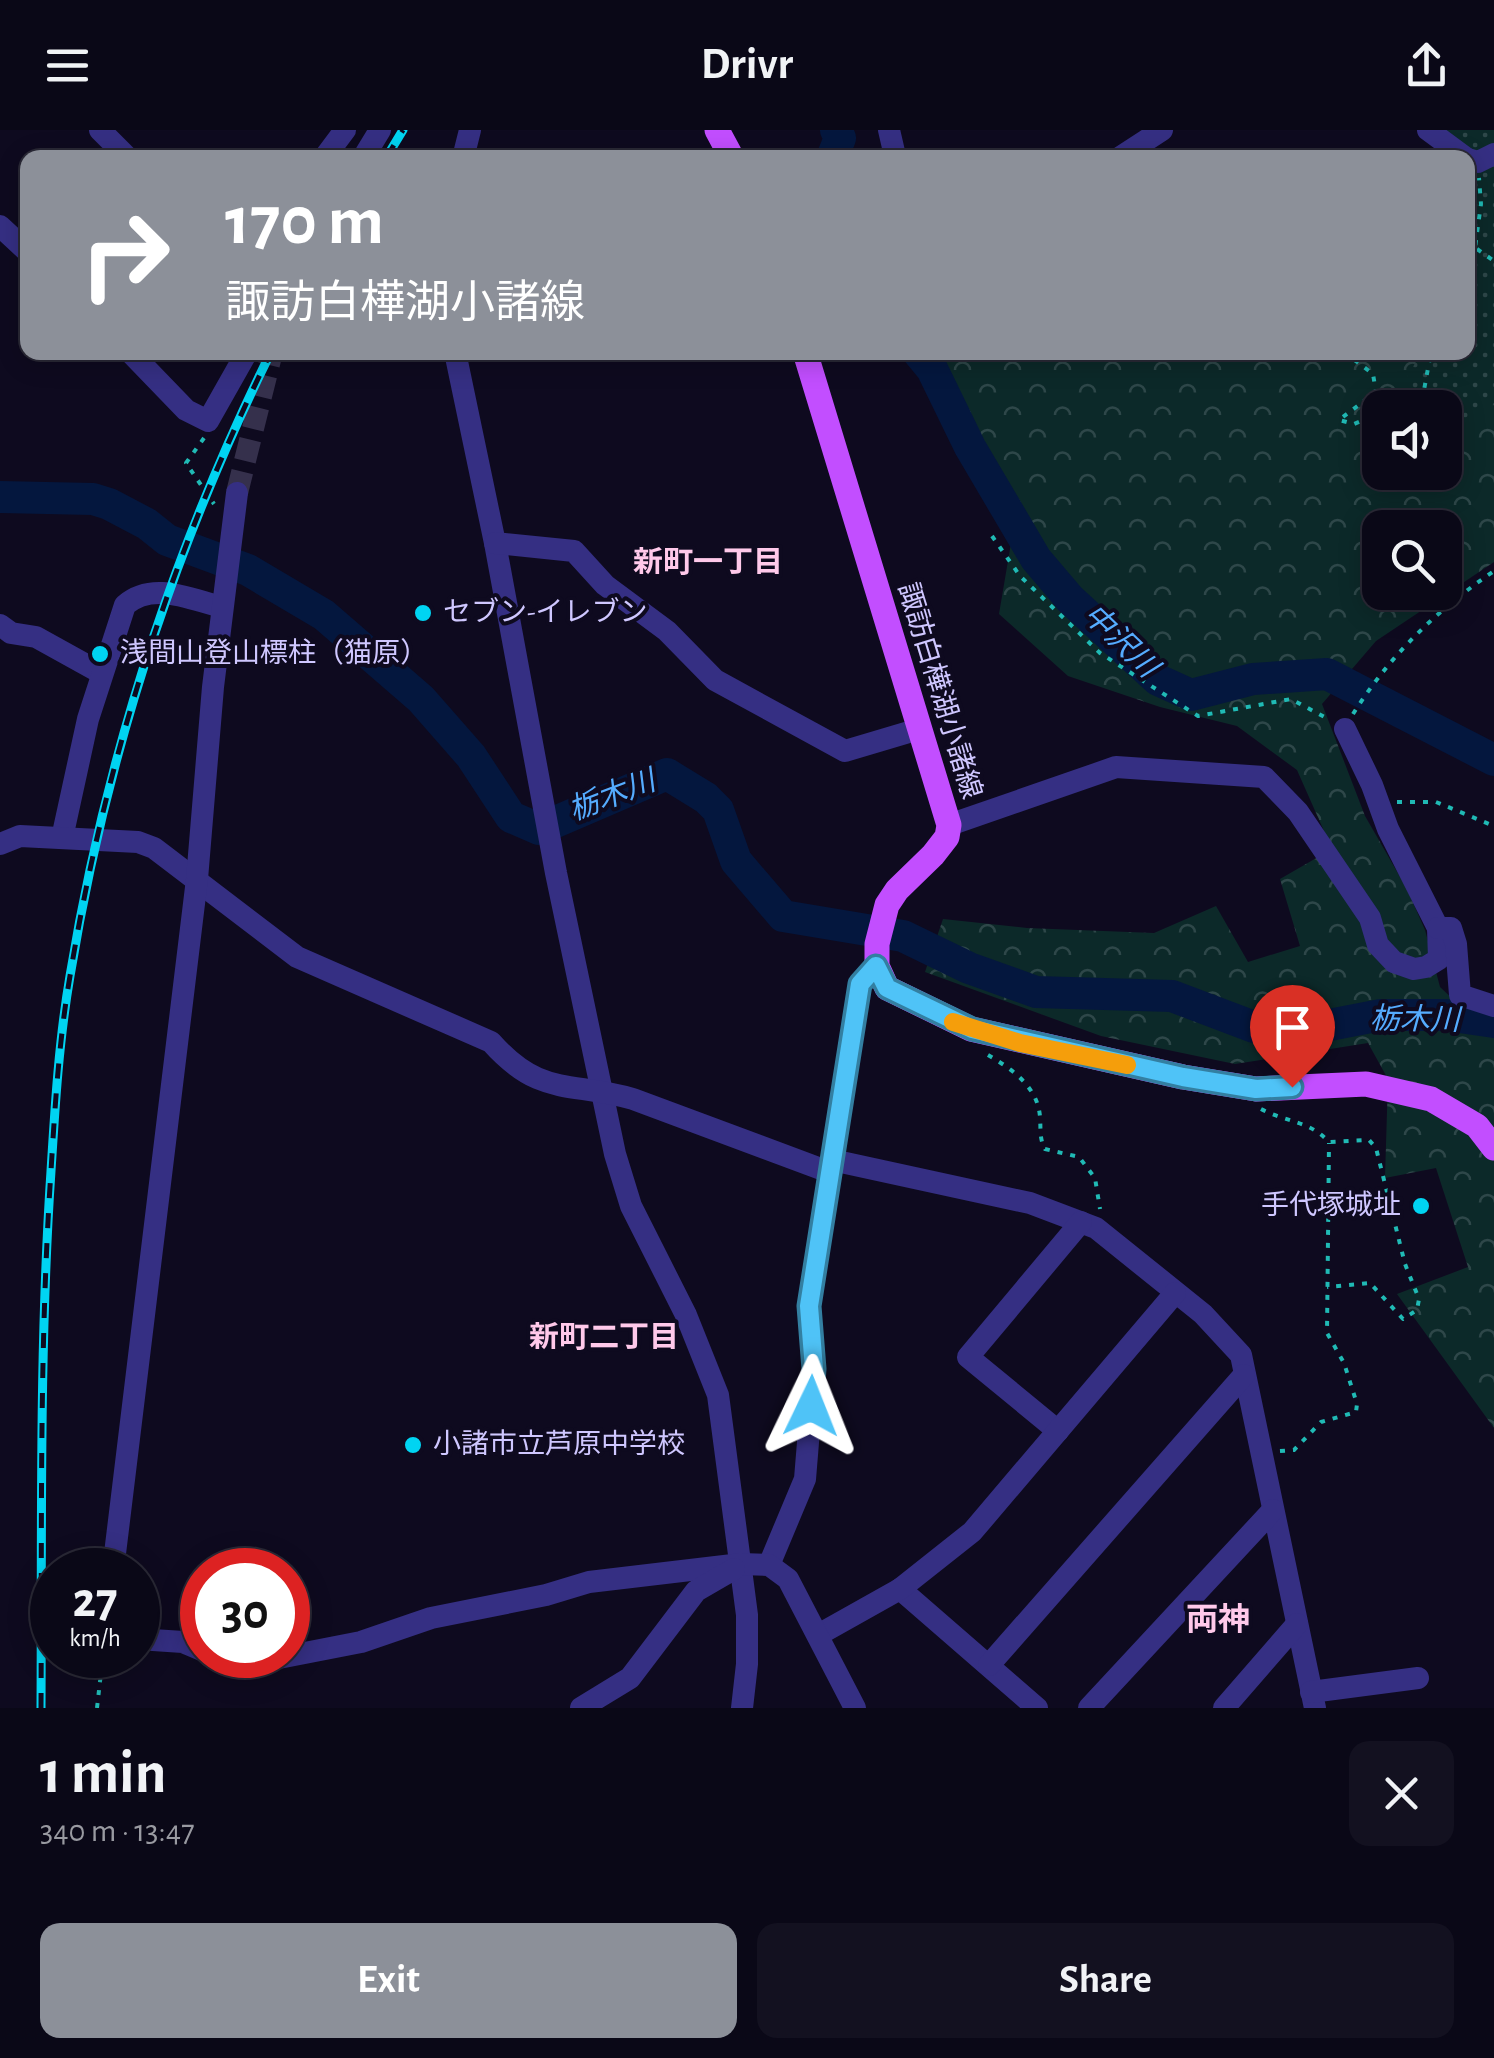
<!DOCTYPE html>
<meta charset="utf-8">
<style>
body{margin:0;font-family:"Alegreya Sans","Noto Sans JP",sans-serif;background:#131120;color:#f1f3f6;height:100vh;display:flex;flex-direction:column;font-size:38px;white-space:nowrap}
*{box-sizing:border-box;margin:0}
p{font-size:32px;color:#999aa1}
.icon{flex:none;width:55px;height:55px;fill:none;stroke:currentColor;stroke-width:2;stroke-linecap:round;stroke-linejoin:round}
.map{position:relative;height:1578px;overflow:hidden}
.panel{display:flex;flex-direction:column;background:#0a0817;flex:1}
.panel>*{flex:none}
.hud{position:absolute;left:20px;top:20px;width:1455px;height:210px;border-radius:20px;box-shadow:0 5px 25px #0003,0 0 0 2px #2a2936;background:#8c9099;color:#fff;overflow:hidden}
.buttons{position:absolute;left:1362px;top:260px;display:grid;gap:20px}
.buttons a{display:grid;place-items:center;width:100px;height:100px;border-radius:20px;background:#0a0817;box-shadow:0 5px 25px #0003,0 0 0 2px #2a2936;font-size:50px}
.speed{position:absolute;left:30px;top:1418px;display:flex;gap:20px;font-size:50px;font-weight:700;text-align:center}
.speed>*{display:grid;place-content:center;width:130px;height:130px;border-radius:50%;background:#0a0817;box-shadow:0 5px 25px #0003,0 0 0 2px #2a2936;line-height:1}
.speed small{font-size:25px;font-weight:400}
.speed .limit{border:15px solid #d22;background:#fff;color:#111}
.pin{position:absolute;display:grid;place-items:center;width:85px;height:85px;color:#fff;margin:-102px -42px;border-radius:50% 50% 50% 0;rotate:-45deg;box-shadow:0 0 10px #0007}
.pin .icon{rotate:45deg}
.me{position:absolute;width:110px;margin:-55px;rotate:2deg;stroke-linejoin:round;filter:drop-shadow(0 0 8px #0008)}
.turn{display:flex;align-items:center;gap:35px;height:210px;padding:0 40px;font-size:45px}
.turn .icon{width:130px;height:130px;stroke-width:2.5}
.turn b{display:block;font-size:70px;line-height:85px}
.round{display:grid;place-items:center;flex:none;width:105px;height:105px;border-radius:20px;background:#131120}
.overview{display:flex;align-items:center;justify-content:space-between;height:170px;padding:0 40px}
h1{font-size:60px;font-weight:700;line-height:75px}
.action{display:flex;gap:20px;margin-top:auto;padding:20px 40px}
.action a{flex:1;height:115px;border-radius:20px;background:#8c9099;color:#fff;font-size:40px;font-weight:700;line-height:115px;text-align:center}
.action a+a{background:#131120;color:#f1f3f6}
header{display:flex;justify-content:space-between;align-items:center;height:130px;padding:0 40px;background:#0a0817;font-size:45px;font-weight:700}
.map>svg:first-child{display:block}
.forest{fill:url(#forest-crowns);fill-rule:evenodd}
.park{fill:url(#park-dots)}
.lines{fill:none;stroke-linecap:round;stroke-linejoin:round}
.river{stroke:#04173e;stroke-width:32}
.minor-tunnel{stroke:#35304c;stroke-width:22;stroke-dasharray:22 11;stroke-linecap:butt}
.path{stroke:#20bab5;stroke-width:4;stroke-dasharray:5 8;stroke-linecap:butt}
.minor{stroke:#352f83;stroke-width:22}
.major{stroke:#c24eff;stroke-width:25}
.rail-casing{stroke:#00d4f2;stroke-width:9}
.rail{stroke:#0e0a1f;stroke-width:5;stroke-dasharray:15;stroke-linecap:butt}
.route-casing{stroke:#337fa1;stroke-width:25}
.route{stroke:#4fc3f7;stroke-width:18}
.slow{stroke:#f59e0b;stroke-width:18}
.poi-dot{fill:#00d4f2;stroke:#0e0a1f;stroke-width:4}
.labels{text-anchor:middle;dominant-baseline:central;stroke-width:8;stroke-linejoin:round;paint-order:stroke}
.poi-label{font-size:28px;fill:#cfc7ff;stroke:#0e0a1f;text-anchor:start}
.street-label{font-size:28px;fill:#cfc7ff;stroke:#0e0a1f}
.neighbourhood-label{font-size:30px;font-weight:bold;fill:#ffc9ea;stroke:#0e0a1f}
.water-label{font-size:30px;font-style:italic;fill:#55acff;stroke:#0e0a1f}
.quarter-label{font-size:32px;font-weight:bold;fill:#ffc9ea;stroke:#0e0a1f}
</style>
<header><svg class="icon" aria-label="menu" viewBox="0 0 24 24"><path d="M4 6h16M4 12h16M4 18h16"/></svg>Drivr<svg class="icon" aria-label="share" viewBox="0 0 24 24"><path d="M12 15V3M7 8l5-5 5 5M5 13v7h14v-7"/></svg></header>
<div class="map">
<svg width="1494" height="1578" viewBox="0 0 1494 1578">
<defs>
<pattern id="forest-crowns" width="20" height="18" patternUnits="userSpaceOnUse" patternTransform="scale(2.5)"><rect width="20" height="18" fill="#0c2929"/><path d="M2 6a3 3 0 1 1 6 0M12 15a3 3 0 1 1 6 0" fill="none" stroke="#2e4749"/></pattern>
<pattern id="park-dots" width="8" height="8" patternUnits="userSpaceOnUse" patternTransform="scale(2.5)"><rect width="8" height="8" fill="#0c2929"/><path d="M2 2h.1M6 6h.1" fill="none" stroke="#2e4749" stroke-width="1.8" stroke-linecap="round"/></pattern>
</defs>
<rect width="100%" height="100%" fill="#0e0a1f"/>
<path class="forest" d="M1494 0V432L1376 511 1322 574 1365 686 1407 759 1425 800 1440 857 1494 908V1298L1397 1164 1468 1137 1436 1038 1385 1048 1388 949 1368 913 1235 934 1101 906 925 842 943 789 1027 798 1154 803 1216 776 1248 832 1300 816 1280 749 1332 719 1297 640 1237 596 1160 577 1068 546 999 484 1017 378 945 238 927 223 1468 222ZM1380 278H1445V342H1380ZM1380 398H1445V462H1380Z"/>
<path class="park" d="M1436 0H1494V275L1460 292 1445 282V278L1439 277 1403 254 1421 223 1468 222V28L1439 27Z"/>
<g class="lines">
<g class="river">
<path d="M832 28 840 8 836 0"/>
<path d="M918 222 932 239 970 317 1036 429 1070 469 1158 550 1191 565 1253 549 1327 544 1494 630"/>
<path d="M0 367 93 369 109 374 147 394 167 410 248 440 324 485 421 569 471 626 511 687 539 699 667 644 706 668 718 680 736 731 783 786 903 806 969 838 1036 862 1172 866 1254 897H1319L1381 885H1446L1494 892"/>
</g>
<path class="minor-tunnel" d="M237 363 272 222"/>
<g class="path">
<path d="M1477 119 1494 131"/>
<path d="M1468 125 1475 118 1481 74 1479 48"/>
<path d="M1344 222 1373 244 1376 262 1339 290 1354 294 1380 283"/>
<path d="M1392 278 1424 260 1431 222"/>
<path d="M204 308 186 333 214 374"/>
<path d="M992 406 1020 446 1100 523 1198 586 1291 569 1330 590"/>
<path d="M1353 584C1390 525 1437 480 1494 441"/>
<path d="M1397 672H1436L1494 696"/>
<path d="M988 925C1012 939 1038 957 1040 987 1041 999 1039 1008 1045 1019L1079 1027 1095 1048 1100 1079"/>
<path d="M1261 979C1286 992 1310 991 1329 1012L1369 1010 1376 1018 1405 1134 1419 1169 1417 1180 1403 1189 1370 1153 1327 1157"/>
<path d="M1280 1321 1294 1320 1321 1292 1356 1282 1357 1274 1344 1233 1327 1203 1329 1013"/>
<path d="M97 1578 103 1525"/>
</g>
<g class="minor">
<path d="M100 0 128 28"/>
<path d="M889 0 895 26"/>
<path d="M1428 0 1466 28"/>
<path d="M324 28 345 0"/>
<path d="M363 28 380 0"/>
<path d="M463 28 470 0"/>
<path d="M1119 28 1162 0"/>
<path d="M1468 29 1478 32 1494 24"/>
<path d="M0 96 28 122"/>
<path d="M130 222 186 280 208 291 247 222"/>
<path d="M455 222 495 413 556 743 615 1024 631 1076 686 1185 718 1265 747 1485V1534L742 1578"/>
<path d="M495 413 574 421 605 455 667 501 715 550 845 621 919 599"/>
<path d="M0 495 11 503 36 507 101 543"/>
<path d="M949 695 1116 637 1264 647 1298 682 1370 788 1378 815 1394 832 1414 839 1426 837 1439 829 1438 798 1388 699 1372 655 1345 599"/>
<path d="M62 708 88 589 125 475C153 451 189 469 222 477"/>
<path d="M0 714 20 706 138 712 154 718 297 827 491 912C540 967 568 951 633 969L829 1042"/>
<path d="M1438 798H1451L1456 814 1460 865 1494 876"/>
<path d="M832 1030 1030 1073 1096 1098 1203 1184 1241 1225 1315 1578"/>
<path d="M1058 1301 968 1227 1081 1092"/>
<path d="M769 1435 805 1349 814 1239 809 1176 860 854 877 836"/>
<path d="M113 1440 197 749 213 557 237 363"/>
<path d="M900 1459 1037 1578"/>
<path d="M818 1505 900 1459 972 1402 1175 1163"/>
<path d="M138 1509 183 1512 202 1520"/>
<path d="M216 1525 243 1535 361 1512 431 1488 546 1465 589 1452 741 1434 769 1435 788 1449 855 1578"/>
<path d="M989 1535 1244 1245"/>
<path d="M1311 1562 1418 1548"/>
<path d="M581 1578 630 1548 696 1461 734 1439"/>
<path d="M1089 1578 1273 1380"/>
<path d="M1224 1578 1297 1494"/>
</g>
<g class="major">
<path d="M717 0 732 28"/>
<path d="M805 222 949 695 947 707 933 725 897 760 887 775 877 814V836L887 858 971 899 1183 947 1256 959 1366 954 1431 969 1477 996 1494 1018"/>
</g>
<g class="rail-casing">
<g id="rail">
<path d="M386 28 403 0"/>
<path d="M41 1578C42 1399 39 1220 51 1041 55 976 59 910 70 846 106 626 172 422 271 222"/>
</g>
</g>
<use href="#rail" class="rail"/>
</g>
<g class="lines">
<g class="route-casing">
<path id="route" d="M811 1276 814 1239 809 1176 860 854 876 836 887 858 972 899 1183 947 1256 959 1292 957"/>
</g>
<use href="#route" class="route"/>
<path class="slow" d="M953 892 1020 913 1127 935"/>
</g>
<g class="poi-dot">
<circle cx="423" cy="483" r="10"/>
<circle cx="100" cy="524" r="10"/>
<circle cx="1421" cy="1076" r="10"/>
<circle cx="413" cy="1315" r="10"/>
</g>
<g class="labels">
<g class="poi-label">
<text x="443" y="483">セブン-イレブン</text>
<text x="120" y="524">浅間山登山標柱（猫原）</text>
<text x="1401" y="1076" text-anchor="end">手代塚城址</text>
<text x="433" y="1315">小諸市立芦原中学校</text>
</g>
<g class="street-label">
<text transform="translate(939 561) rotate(73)">諏訪白樺湖小諸線</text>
</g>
<g class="neighbourhood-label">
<text x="708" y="433">新町一丁目</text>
<text x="604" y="1208">新町二丁目</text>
</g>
<g class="water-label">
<text transform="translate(1120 511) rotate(44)">中沢川</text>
<text transform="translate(612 666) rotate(-21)">栃木川</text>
<text transform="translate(1415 890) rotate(1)">栃木川</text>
</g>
<g class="quarter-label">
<text x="1218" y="1490">両神</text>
</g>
</g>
</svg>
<div class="buttons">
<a><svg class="icon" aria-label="sound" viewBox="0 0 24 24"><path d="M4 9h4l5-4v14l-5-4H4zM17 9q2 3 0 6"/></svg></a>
<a><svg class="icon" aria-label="search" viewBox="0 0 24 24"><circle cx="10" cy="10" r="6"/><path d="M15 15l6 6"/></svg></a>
</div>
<div class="speed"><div>27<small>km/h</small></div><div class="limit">30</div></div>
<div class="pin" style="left:1292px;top:957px;background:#d93025"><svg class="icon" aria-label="arrive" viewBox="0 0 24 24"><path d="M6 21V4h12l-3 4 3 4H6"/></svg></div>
<svg class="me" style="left:811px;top:1276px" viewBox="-20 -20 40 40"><path d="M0-17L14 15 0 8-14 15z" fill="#4fc3f7" stroke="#fff" stroke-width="4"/></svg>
<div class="hud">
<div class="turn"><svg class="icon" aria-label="right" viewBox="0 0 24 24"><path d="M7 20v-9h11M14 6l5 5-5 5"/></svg><div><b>170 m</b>諏訪白樺湖小諸線</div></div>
</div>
</div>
<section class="panel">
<div class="overview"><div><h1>1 min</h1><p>340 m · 13:47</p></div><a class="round"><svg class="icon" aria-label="close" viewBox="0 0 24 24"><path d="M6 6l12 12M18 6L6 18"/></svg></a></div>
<div class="action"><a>Exit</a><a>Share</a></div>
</section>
